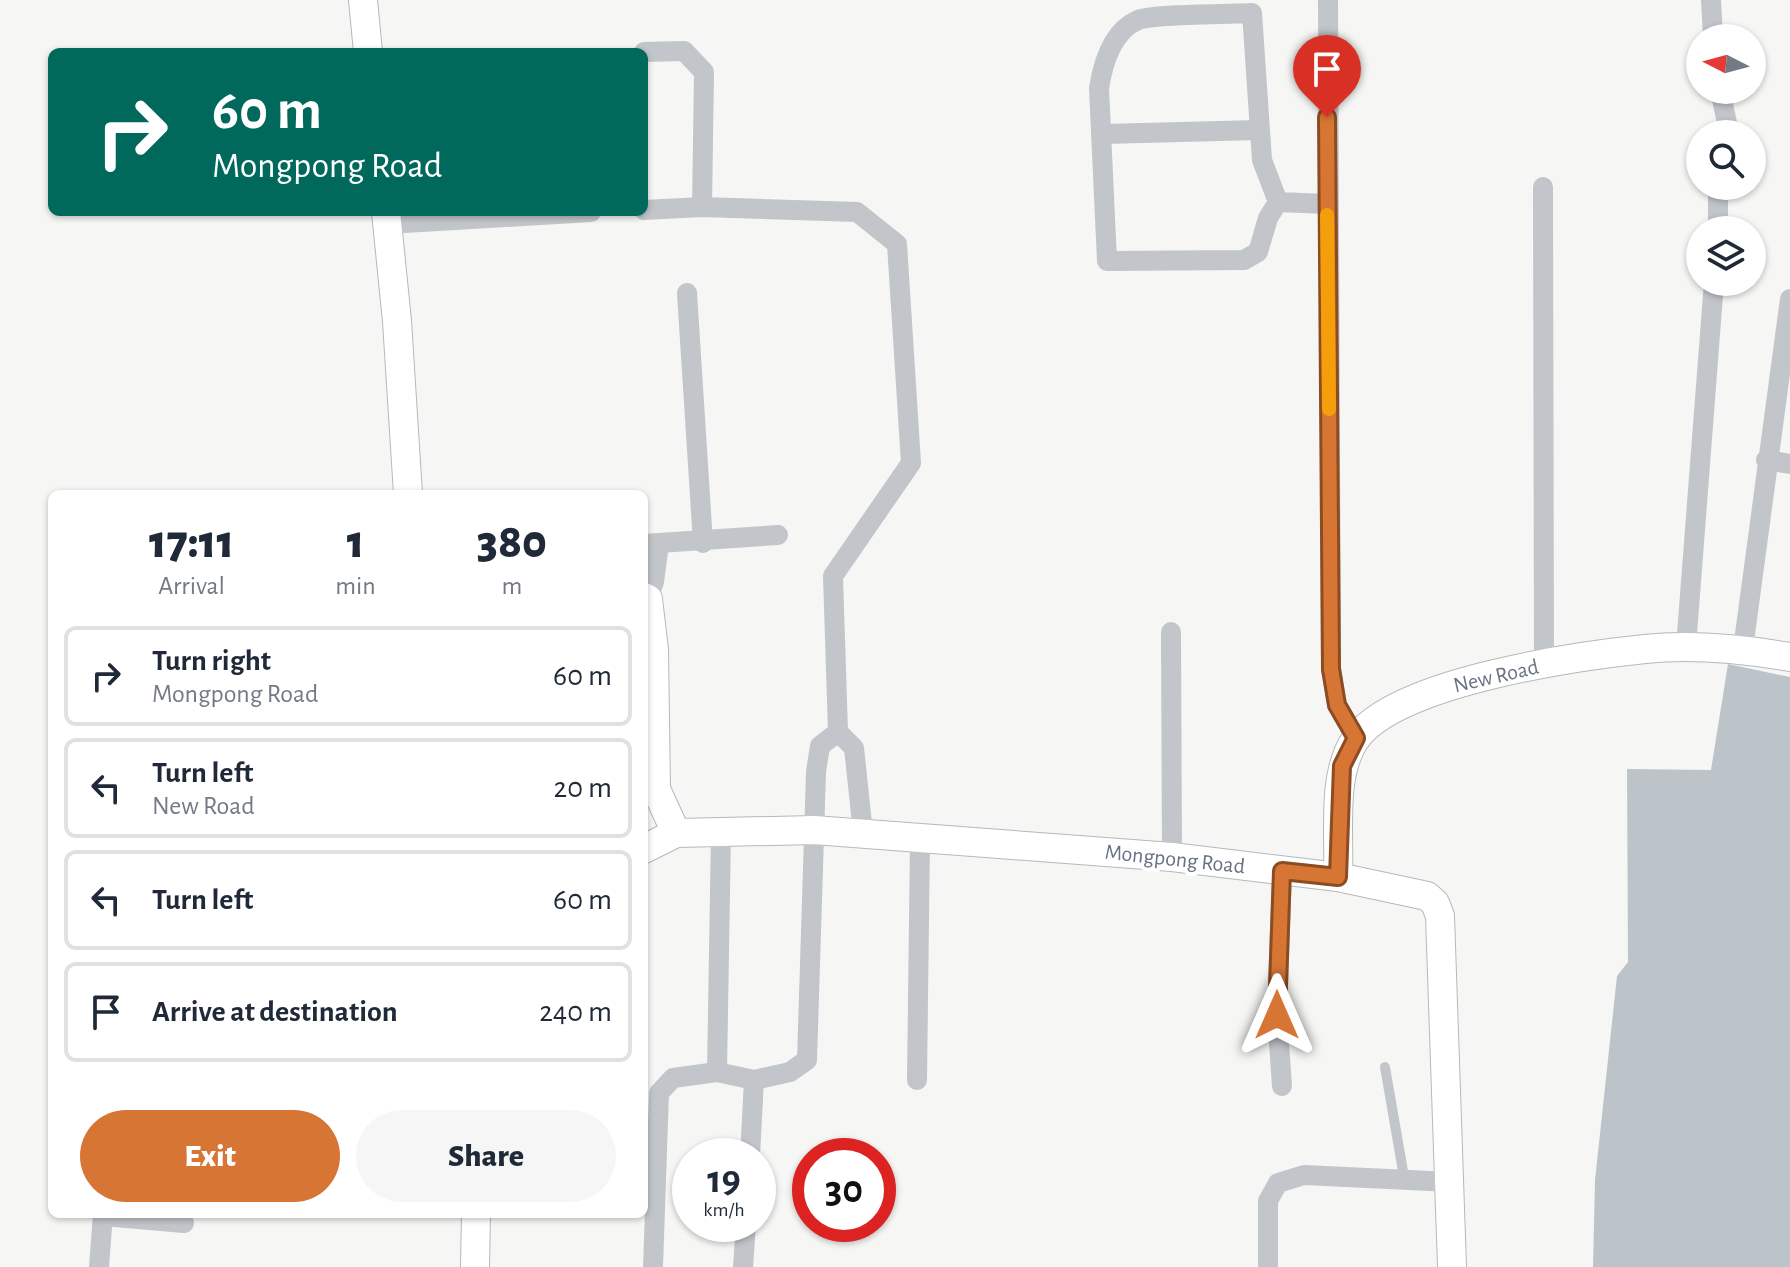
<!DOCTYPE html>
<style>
body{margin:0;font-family:"Alegreya Sans",sans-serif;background:#f6f6f7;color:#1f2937;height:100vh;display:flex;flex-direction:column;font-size:30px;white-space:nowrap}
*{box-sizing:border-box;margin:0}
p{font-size:26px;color:#747a83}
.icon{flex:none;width:44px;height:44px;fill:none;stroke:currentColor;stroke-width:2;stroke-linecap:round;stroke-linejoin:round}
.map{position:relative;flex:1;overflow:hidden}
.side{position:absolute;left:48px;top:490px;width:600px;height:728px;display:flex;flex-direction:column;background:#fff;border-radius:12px;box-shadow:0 2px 6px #0004}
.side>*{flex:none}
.top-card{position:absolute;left:48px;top:48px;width:600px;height:168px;border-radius:12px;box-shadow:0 2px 6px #0004;background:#00695c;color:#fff;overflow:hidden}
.needle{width:52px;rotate:276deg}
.fabs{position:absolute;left:1686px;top:24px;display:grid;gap:16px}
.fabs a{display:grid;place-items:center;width:80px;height:80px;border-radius:50%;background:#fff;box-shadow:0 2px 6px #0004;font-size:40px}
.speed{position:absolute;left:672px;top:1138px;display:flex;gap:16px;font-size:40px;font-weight:700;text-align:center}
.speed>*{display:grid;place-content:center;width:104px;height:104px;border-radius:50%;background:#fff;box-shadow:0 2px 6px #0004;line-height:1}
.speed small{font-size:20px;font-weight:400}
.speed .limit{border:12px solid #d22;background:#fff;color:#111}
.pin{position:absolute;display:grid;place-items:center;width:68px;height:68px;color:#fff;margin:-82px -34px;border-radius:50% 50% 50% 0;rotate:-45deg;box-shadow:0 0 8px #0007}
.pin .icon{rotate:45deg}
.me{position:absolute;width:88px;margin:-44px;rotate:0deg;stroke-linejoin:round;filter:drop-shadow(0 0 6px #0008)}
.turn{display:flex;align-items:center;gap:28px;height:168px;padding:0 32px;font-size:36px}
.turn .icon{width:104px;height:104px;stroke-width:2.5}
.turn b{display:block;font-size:56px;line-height:68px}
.eta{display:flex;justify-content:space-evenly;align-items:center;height:136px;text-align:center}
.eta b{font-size:48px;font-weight:800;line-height:56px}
.primary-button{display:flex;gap:16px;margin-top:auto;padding:16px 32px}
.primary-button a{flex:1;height:92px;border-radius:48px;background:#d77534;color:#fff;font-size:32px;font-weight:800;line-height:92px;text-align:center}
.primary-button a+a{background:#f6f6f7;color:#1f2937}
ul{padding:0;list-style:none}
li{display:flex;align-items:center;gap:24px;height:100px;margin:0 16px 12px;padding:0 16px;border:4px solid #e0e1e3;border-radius:12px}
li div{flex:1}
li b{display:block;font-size:30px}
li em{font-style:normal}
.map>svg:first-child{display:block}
.water{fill:#bcc4ca}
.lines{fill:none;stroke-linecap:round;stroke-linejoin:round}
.secondary-casing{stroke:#b5b8bd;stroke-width:30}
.lane{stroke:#c2c5c9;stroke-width:10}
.street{stroke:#c2c5c9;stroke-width:20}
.secondary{stroke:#fff;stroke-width:28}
.route-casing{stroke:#8c4c22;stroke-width:20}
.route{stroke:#d77534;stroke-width:14}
.slow{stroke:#f59e0b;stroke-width:14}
.labels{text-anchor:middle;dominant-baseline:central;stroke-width:8;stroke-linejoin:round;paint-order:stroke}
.street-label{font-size:22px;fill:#687283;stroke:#fff}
</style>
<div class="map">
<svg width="1790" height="1267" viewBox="0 0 1790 1267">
<rect width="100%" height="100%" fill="#f6f7f4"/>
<path class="water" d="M1728 664 1790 677V1267H1593L1595 1180 1617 976 1628 962 1627 769 1711 770Z"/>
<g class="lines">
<g class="secondary-casing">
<g id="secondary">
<path d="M363 0 368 52"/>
<path d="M386 212 397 321 408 494"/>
<path d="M644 597 648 599 654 650 656 789 676 833"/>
<path d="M644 849 676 833 814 830 1172 857 1338 877 1427 896 1435 903 1440 916 1452 1267"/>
<path d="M1338 877C1340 835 1331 776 1355 740 1393 682 1577 656 1645 649 1693 644 1742 649 1790 657"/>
<path d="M475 1267 476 1214"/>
</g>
</g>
<path class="lane" d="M1385 1067 1404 1177"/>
<g class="street">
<path d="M1328 0 1331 669 1337 705 1356 738"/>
<path d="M1711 0 1713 38"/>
<path d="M644 52 684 51 704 72 702 207"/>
<path d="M1720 90 1727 123 1724 134"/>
<path d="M1103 134 1259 130"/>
<path d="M1543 187 1544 665"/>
<path d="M1278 202 1268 218 1258 252 1244 260 1107 261 1099 88C1103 63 1112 31 1138 20 1153 14 1231 14 1252 13L1262 160 1278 202 1327 204"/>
<path d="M644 210 702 207 857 212 897 244 911 463 833 576 838 732"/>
<path d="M387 224 591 212"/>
<path d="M1718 230V186"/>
<path d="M687 293 703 543"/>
<path d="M1766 460 1790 464"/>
<path d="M644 544 778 535"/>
<path d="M648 599 654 582 659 544"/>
<path d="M1171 632 1172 857"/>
<path d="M1686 647 1714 282"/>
<path d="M1743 649 1790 299"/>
<path d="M721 832 717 1072 754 1080"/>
<path d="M917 1080 920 839"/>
<path d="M1282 1086 1277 1015 1282 871"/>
<path d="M750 1156 754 1080 790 1072 807 1060 816 772 820 746 838 732 854 748 863 833"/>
<path d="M103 1216 184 1223"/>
<path d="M99 1267 103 1214"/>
<path d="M653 1267 659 1093 673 1078 717 1072"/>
<path d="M743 1267 746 1224"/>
<path d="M1268 1267V1201L1278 1183 1304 1175 1451 1182"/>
</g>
<use href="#secondary" class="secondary"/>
</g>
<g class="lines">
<g class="route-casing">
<path id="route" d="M1277 1015 1282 871 1338 877 1342 766 1356 738 1337 705 1331 669 1327 117"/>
</g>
<use href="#route" class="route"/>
<path class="slow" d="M1327 215 1329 409"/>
</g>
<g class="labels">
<g class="street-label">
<text transform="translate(1496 676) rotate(-13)">New Road</text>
<text transform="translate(1175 859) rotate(6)">Mongpong Road</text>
</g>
</g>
</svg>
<div class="fabs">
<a><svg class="needle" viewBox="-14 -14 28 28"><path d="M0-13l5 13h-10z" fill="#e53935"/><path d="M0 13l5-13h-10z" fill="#747a83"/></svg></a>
<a><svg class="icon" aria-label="search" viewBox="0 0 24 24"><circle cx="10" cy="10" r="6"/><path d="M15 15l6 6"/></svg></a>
<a><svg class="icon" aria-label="layers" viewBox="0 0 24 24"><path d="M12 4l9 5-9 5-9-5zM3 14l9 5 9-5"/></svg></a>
</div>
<div class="speed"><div>19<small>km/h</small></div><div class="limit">30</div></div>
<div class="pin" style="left:1327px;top:117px;background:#d93025"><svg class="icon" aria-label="arrive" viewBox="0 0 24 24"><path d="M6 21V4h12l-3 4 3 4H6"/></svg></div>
<svg class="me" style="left:1277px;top:1015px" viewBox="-20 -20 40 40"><path d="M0-17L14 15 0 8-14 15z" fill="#d77534" stroke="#fff" stroke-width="4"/></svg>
<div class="top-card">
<div class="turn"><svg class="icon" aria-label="right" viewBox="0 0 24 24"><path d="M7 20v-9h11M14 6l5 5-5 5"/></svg><div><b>60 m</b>Mongpong Road</div></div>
</div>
<section class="side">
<div class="eta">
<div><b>17:11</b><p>Arrival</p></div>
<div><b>1</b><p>min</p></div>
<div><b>380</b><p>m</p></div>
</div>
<ul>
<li><svg class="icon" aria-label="right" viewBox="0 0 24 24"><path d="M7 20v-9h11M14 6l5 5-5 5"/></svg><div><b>Turn right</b><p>Mongpong Road</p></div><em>60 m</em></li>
<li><svg class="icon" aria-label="left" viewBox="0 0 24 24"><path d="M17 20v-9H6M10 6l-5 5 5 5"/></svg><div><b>Turn left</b><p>New Road</p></div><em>20 m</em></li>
<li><svg class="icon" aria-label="left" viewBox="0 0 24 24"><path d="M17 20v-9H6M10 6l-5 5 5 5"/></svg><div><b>Turn left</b></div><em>60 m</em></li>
<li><svg class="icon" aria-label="arrive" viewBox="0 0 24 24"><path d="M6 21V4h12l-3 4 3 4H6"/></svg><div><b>Arrive at destination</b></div><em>240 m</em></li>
</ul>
<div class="primary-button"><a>Exit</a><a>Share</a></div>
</section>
</div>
